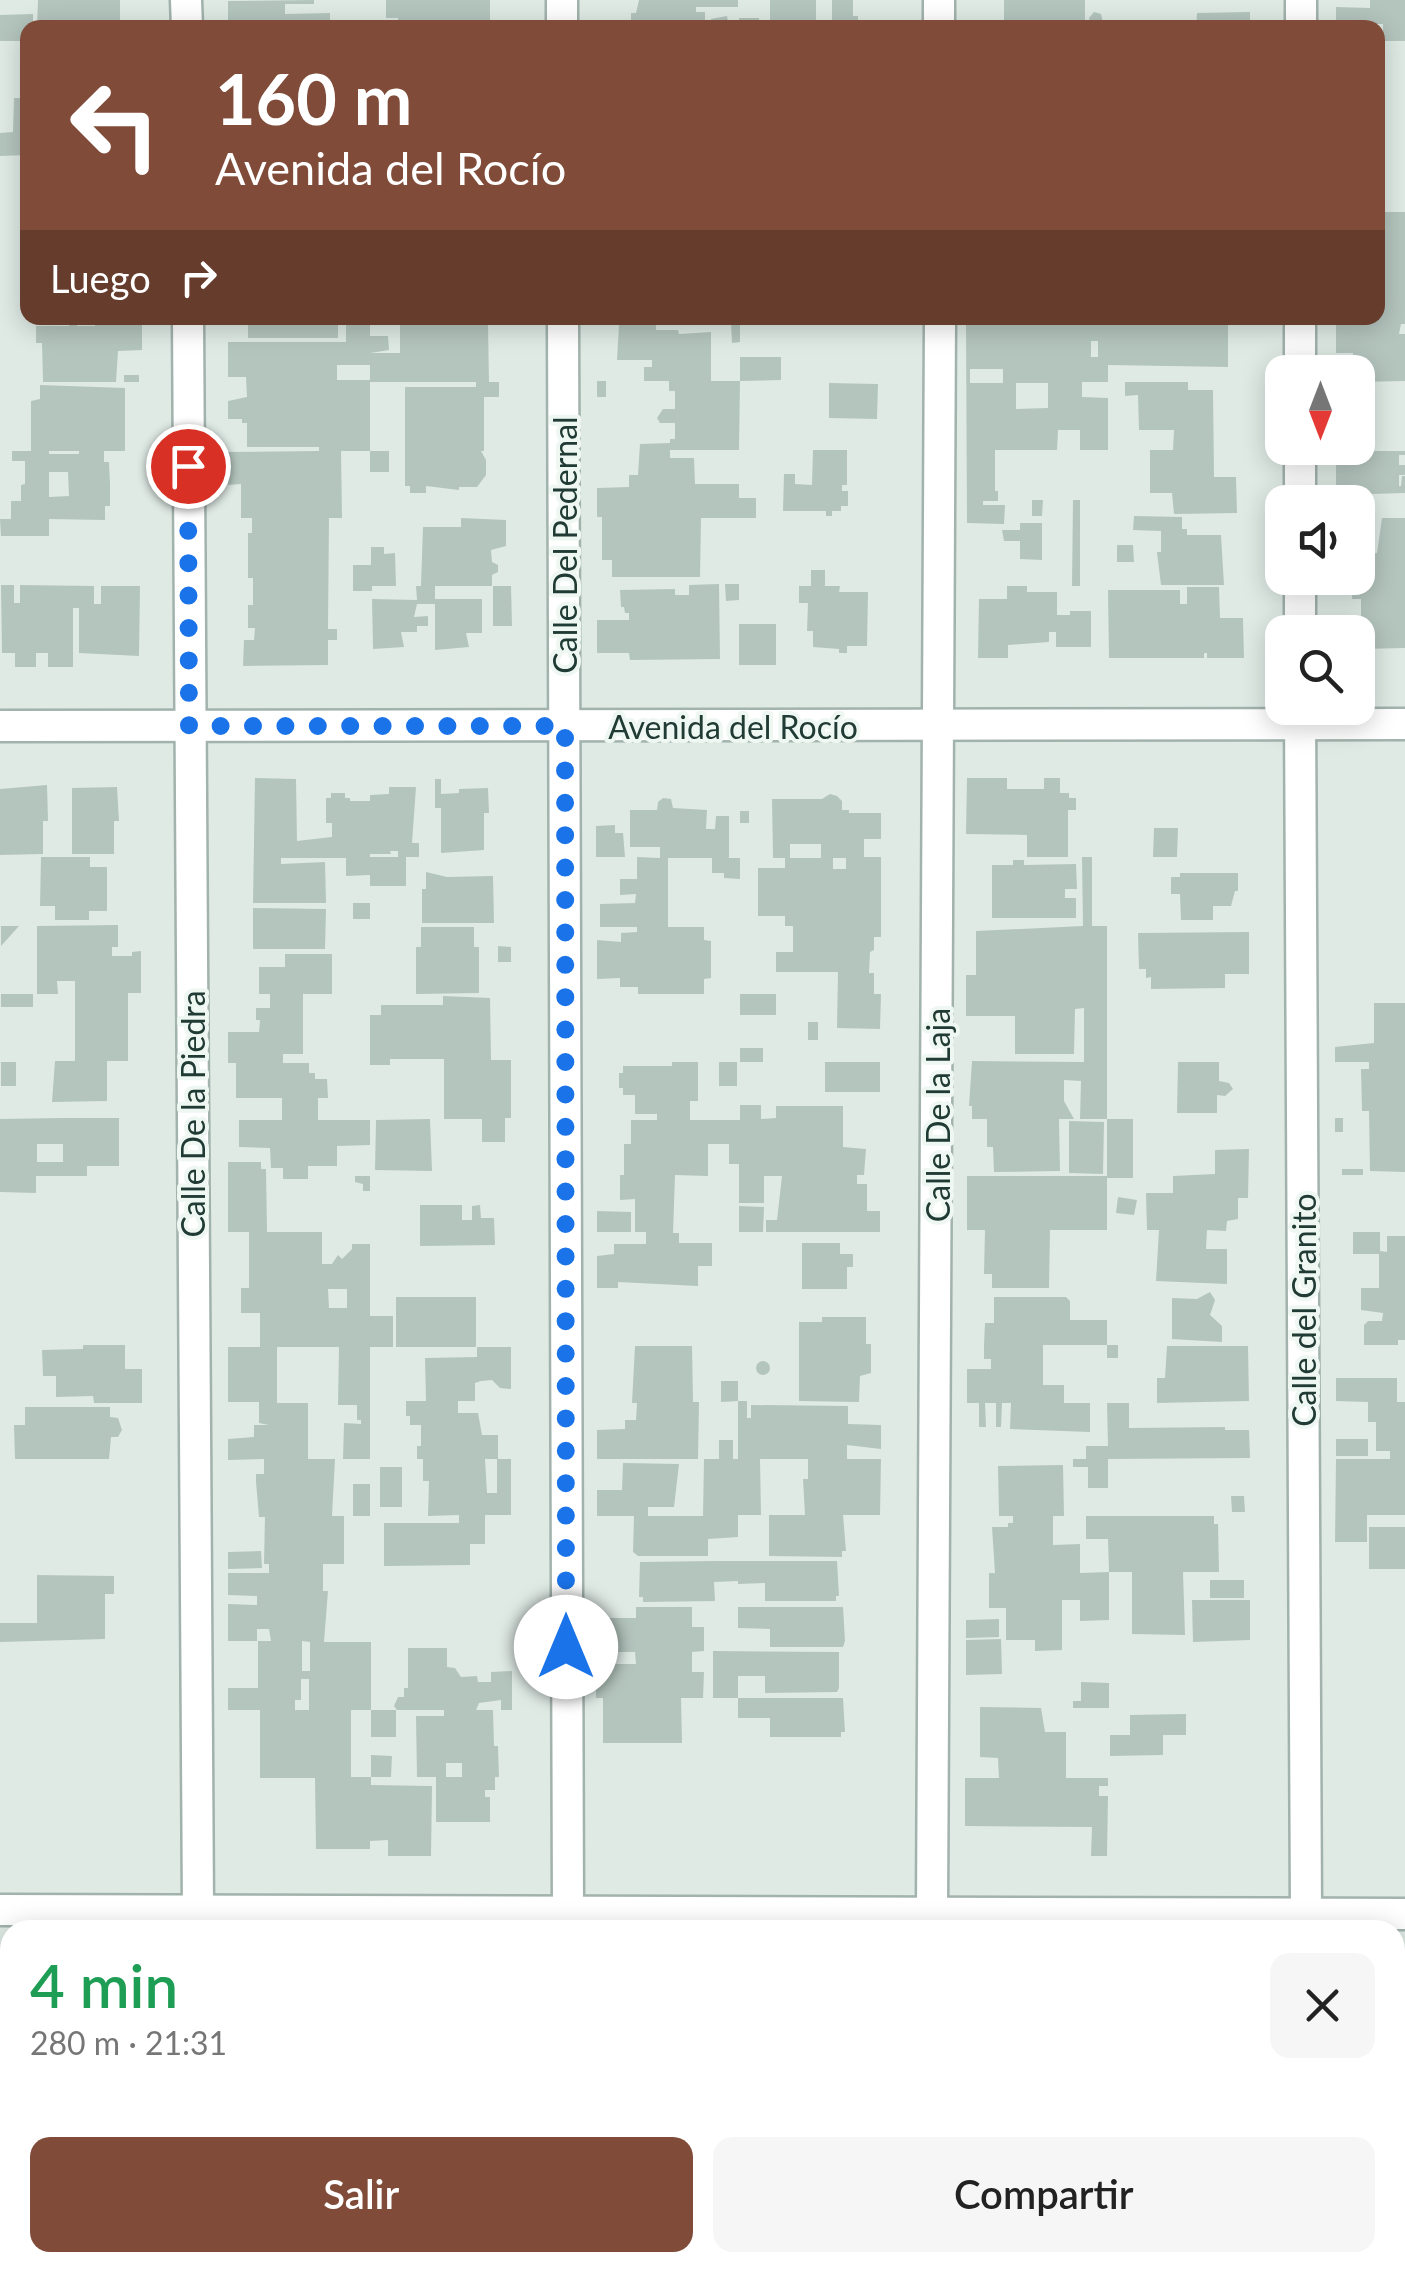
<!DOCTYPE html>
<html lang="es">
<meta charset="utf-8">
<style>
body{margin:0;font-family:Lato,sans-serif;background:#f6f6f6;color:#222;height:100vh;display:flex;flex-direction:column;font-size:38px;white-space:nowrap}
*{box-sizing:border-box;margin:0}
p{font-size:32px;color:#767676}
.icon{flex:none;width:55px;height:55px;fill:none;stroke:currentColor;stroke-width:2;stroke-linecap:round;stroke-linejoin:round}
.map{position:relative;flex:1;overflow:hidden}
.drawer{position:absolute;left:0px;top:1920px;width:1405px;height:352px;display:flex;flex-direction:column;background:#fff;border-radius:30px 30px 0 0;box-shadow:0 5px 25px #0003}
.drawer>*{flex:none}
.banner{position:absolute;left:20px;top:20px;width:1365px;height:305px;border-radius:20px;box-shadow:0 5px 25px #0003;background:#804c39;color:#fff;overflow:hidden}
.needle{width:65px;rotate:180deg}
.controls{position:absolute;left:1265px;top:355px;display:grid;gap:20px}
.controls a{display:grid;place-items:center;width:110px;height:110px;border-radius:20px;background:#fff;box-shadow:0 5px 25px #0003;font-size:50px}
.pin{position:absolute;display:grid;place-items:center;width:85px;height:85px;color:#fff;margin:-42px;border:5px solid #fff;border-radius:50%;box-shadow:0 2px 10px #0007}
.me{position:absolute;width:110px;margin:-55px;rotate:0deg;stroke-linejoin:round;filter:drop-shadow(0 0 8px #0008)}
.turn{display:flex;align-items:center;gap:35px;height:210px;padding:0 30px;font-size:45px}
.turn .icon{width:130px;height:130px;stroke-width:2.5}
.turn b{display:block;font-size:70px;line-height:85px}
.then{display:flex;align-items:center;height:95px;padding:0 30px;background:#0003;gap:20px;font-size:38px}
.round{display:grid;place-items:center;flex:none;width:105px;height:105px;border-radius:20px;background:#f6f6f6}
.overview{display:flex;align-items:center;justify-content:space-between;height:170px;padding:0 30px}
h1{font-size:60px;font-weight:600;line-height:75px;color:#1e9e55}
.cta{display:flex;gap:20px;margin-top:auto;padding:20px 30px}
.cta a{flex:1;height:115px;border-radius:20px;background:#804c39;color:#fff;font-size:40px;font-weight:600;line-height:115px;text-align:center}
.cta a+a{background:#f6f6f6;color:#222}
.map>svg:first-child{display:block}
.built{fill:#cddad4}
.building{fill:#b4c5be;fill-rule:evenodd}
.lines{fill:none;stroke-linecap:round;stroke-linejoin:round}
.minor-casing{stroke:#a2b2ac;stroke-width:35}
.minor{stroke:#fff;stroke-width:30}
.route{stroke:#1a73e8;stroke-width:18;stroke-dasharray:0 32.4}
.labels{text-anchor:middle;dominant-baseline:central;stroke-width:8;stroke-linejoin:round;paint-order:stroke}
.street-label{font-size:32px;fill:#203a34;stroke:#eff7f3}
</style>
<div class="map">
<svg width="1405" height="2271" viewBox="0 0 1405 2271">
<rect width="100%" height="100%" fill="#dfeae5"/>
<path class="built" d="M1395 1963H1405V2271H45V2262H1395Z"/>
<g class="building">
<path d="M38 0H120V28H37Z"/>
<path d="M314 0V4H285V14L330 13V28H228V1Z"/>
<path d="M386 0H490V28H398V18H386Z"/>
<path d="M639 0H738V7H696V12H705V28H631V13H636Z"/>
<path d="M770 0H816V26L770 28Z"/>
<path d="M832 0H853V16H858V28H832Z"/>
<rect x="1004" y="0" width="81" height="28"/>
<path d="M1370 0H1405V41H1383V24H1370V28H1336V7L1370 8Z"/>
<path d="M1094 12 1101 14 1103 23 1098 28 1091 26 1089 18Z"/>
<path d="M1250 12V28H1196L1197 13Z"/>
<path d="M33 14V28H28V41H0V15Z"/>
<path d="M727 16 729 28H712L711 19Z"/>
<path d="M739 18H759L758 28H739Z"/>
<path d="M14 98H28V155L0 156V133L13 132Z"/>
<path d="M1385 212H1405V324H1401L1399 334H1405V381L1358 382V372H1352L1353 353H1336V325H1353V318H1378V269H1385V246H1381Z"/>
<path d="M101 318H142V350L118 351 116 382H43L42 343H36V326H69V320H77V326H95V319Z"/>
<rect x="248" y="318" width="90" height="20"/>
<path d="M370 318H409V325H488L489 382H499V397H484V451H481L486 460V475L477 487H459V490L426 486V493H410V486H405V387H476V382H370V365H337V380H370V451H341L342 518H329L328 629H337V640H328V665L243 666 244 640H254L255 628H248V605H253V578H248V533H252V518H241V484L228 485V452L319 451V447H247V423H242V419H228V401L247 397 246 377H228V342H346V323L370 322V336H388L389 350 370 353H400V325H370Z"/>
<path d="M626 318H702V324H656V330H678L679 334 711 332V381H740V357H781V380L740 381 739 450H670V458H694L695 484H739V498H756V518H701L700 577H612V560H602V517H597V488L629 487V475H638L640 444 670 443V439H675V423H660L657 418 663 409H675V391H669V381H644V367H652V360H617L619 325H626Z"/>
<path d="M739 318H778L777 324H740Z"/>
<rect x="813" y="318" width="34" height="6"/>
<path d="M993 318H1065V325H1081V318H1093V325H1228V367L1108 365V382H1082V397L1108 398V450H1080V430H1058L1057 450H995V491H998V501H983V505H1005L1004 524 967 523 966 325H993ZM1091 341H1098V357H1091ZM970 369H1003V383H970ZM1016 383H1048V408L1016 409Z"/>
<rect x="1139" y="318" width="68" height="5"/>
<path d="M731 324H740V342L732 343Z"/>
<rect x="124" y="375" width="15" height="7"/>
<rect x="597" y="381" width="9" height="16"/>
<path d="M1125 382H1188V390H1213L1214 477H1236L1237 513 1174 514 1172 493H1150V450H1173L1174 430H1139L1138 395 1125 396Z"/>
<path d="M829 383 878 384 877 419 829 418Z"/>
<path d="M40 385 125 388V451H104V462H109L110 484V506H105V520L49 519V536H1L0 519H11V501H21V485L25 484V461H12V451H31V401L40 399ZM49 451H79V454H49ZM49 472H68L69 496 49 497Z"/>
<path d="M813 450H847V485H842V491H848V506H841V511H832V516H826V511H783L784 474H795V484L812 485Z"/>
<rect x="370" y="451" width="19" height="21"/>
<path d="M1336 451H1405V455H1399V465H1405V475H1399V486H1401L1402 476H1405V493L1372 494V518H1358V502H1336Z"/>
<path d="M1032 500H1043L1042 516H1032Z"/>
<path d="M1073 500H1080V586H1072Z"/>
<path d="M1134 516 1182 517V529H1187V535H1221L1224 585H1161L1157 552H1161V531L1133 530Z"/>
<path d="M461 518 506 520V546L491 550 492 562 498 565V572L492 575V586H435V599H482V633H466L469 647 435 650V604H417L414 617 428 616V626H417V632H401L404 647 373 649 372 599 417 600 416 586H421L423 527H461Z"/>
<path d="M1382 518H1405V648L1361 649V599H1352L1353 578H1358V553H1377Z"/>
<path d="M1020 523H1042V560L1020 559V541H1004L1002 530H1020Z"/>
<path d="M1117 545H1133L1134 562H1117Z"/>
<path d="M371 547H384V554L395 553 396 586H372V591H353V565H371Z"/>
<path d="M811 570H825V586H840L839 592H868L867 646H847V653H839V649L813 647V631H807L808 603H799V586H811Z"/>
<path d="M719 584 720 659 630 660 629 653H597V620H629V613H625L624 607H621L620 590 675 589V595H689V585Z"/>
<path d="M725 584H739V600L726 601Z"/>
<path d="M1 585H14V603H20V585L94 586V604H101V586H140L139 656 79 653V608H73V667H48V653H36V667H15V653H2Z"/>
<path d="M493 586H511L512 626H493Z"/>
<path d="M1007 586H1027V592H1057V615H1070V611H1091V647H1056V632H1049V642L1008 645V658H978L979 599H1007Z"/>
<path d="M1187 587H1219L1220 618H1243L1244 658H1207V653H1204V658H1109L1108 590H1180V604H1187Z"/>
<rect x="739" y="624" width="37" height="41"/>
<path d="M255 778 296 779 297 841 332 837V823H326V798H331V793H345V798H350V801H370V795L389 794V787H416L412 843H419V857H406V886H370V875L346 876V858H281V864L325 862 326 903H253ZM390 851H398V857H370V854H391Z"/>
<path d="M967 778H1007V789H1044V778H1060V793H1069V798H1076V810H1068V857H1027V835L966 834Z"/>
<path d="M435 779H441V794L459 793V789L488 788 489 813H484V850L441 853V808H435Z"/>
<path d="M47 785 48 821H43V854L0 855V789Z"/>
<path d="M117 787 119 821H114V854H72V788Z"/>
<path d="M830 794 837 796 842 801V810H849V813H881V839H864V857H881V937H874V950L870 952 869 973H874V994H881L880 1029 837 1028 838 972H776V952H793V926H785V916H758V868H785V858H773L772 799H822ZM790 844H821V858H790ZM833 858H846V869H833Z"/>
<path d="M663 798 671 799 673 808 707 810 706 829H715L716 816H729V858H740V879L724 878V873H712V858H668V927H704V940L711 941V978L704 979V994H638V987H620V978L597 979V940L621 942V933L637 932V927H600V904L635 903 636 894 620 895V879H637V857L660 858V847H630V810H657L658 802Z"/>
<rect x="740" y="811" width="9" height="12"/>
<path d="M615 825V833H623L625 857H596V826Z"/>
<path d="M1154 828H1178L1177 857H1153Z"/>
<path d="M41 857H90V867H107V911H89V920H55V906H40Z"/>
<path d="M1082 857H1092V926H1107V1119H1080L1081 1081 1064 1080V1101L1074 1119H1059L1060 1171 994 1172 993 1147H987V1119H972V1106H969L972 1061 1084 1062V1008L1075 1009 1074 1054H1015V1016H966V975H976V931L1083 926Z"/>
<path d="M1013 860H1024V865L1076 864 1077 889H1065V898H1076V918H992V865H1013Z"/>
<path d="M426 872 447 877 493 876 494 923H422V889H426Z"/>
<path d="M1180 873H1238V891H1235L1231 906H1213V920H1181L1180 894H1171V877H1180Z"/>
<rect x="353" y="903" width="17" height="16"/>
<path d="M253 908 326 909 325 949H253Z"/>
<path d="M118 925V947H112V956H132V952L141 951V993H128V1061H107V1101L52 1102 55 1061H75V981H57L58 994H37V926Z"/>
<path d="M1 926H19L1 946Z"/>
<path d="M421 927H474V947H479V993L416 994V947H421Z"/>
<path d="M1249 932V974H1225V988L1151 989V977L1146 978V969H1139L1138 933Z"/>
<path d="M498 946 511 947V962H498Z"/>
<path d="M285 954H332V994H303V1054H283V1063H309V1073H315V1079H327L328 1098H318V1120H370V1145L337 1146V1166H308V1179H283V1168H271L270 1148 239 1147V1120H282V1098H236V1063H228V1032H259L260 1020H256V1008H270V994H259V967H285Z"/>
<rect x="1" y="994" width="32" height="13"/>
<rect x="740" y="994" width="36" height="21"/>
<path d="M443 996 490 998 491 1060H511V1118H505V1142H482V1119H444V1059H390V1065H370V1015H381V1005H443Z"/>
<path d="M1374 1003H1405V1172L1370 1171 1369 1111H1362L1361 1069H1369V1062H1335V1047L1374 1043Z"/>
<rect x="808" y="1022" width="10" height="18"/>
<rect x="740" y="1048" width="23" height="14"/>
<rect x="1" y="1062" width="15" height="24"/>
<path d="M672 1062H698V1101H690V1120H740V1105H761V1119L776 1118V1106H843V1147L866 1149 864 1175H857V1184H867V1211H880V1232H766V1220H777L782 1176H764V1203H739V1164H729V1144H708V1176L675 1175 673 1233H679V1243H712V1266H698V1286L618 1282V1288H597V1256L614 1254V1244H646V1232H635V1199L620 1200V1175H624V1144H631V1120H657V1114H635V1095H623V1088H619V1073H623V1066H672Z"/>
<rect x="719" y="1062" width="18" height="24"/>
<rect x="825" y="1062" width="55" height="30"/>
<path d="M1178 1062H1219V1081L1229 1083 1233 1089 1225 1096 1217 1095V1113H1177Z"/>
<path d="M63 1118H119V1166H87V1176H36V1193L0 1192V1119ZM37 1144H63V1162H37Z"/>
<rect x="1335" y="1118" width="8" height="14"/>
<path d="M430 1119 432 1171 375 1170 376 1120Z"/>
<rect x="1107" y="1119" width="26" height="59"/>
<path d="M1069 1121 1104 1122 1103 1174 1069 1173Z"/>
<path d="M1249 1149 1248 1198H1238V1219L1227 1221 1226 1231 1207 1230 1206 1249H1227V1284L1156 1281 1159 1230H1147L1146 1193H1173V1176L1215 1174V1150Z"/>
<path d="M228 1162H261V1169H266L267 1232H322V1264H332L338 1255 342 1259 352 1249V1244H370V1316H393V1347H370V1459H343L344 1423 361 1424V1420H357V1405H338L339 1347H277V1403H308V1459H335L332 1516H344V1564H323V1591H328L324 1642H371V1710H351V1777H371V1785L432 1786 431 1856H388V1840L370 1841V1849H316L315 1778H260V1710H228V1688H258V1641H271L269 1629H257V1641H228V1604L257 1605V1596L228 1595V1573H269V1564H264L265 1517H259L256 1482V1474H264V1459L228 1460V1439L254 1437V1425H269L259 1423V1402H228V1347H260V1313H241V1288H249V1232H228ZM328 1289H347V1308H329ZM302 1641 310 1642V1671H302ZM301 1679H309V1710H295V1700H301Z"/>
<rect x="1342" y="1169" width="21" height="6"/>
<path d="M355 1176H370V1191H363V1184L355 1182Z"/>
<path d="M967 1176H1107V1230H1050L1049 1288H992V1274H984L985 1230H967Z"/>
<path d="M1118 1197 1137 1200 1134 1215 1116 1213Z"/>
<path d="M420 1205H462V1220H472V1206L480 1205 481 1218H494L495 1245 420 1246Z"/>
<path d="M739 1206 764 1207 763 1232H739Z"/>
<path d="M597 1211 631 1212V1232H597Z"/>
<path d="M1353 1232H1380V1251L1387 1252V1236H1405V1340H1398V1345H1364V1325L1368 1321H1382L1383 1313 1361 1310V1288H1379V1254H1353Z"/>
<path d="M802 1243H840V1254H853V1267H847V1289H802Z"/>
<path d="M1210 1292 1215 1300 1210 1315 1222 1326V1342L1172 1339V1298L1197 1299Z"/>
<rect x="396" y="1297" width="80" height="50"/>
<path d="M994 1297H1066L1070 1301V1320H1107V1345H1043V1385H1064V1403H1090V1432L1010 1429 1011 1403H1002L1001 1427H996V1403H985L986 1427H979V1403H967V1369H991V1359H984V1345L985 1323H994Z"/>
<path d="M822 1317H866V1344H871V1373L860 1376 859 1402 799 1401V1322H822Z"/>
<path d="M83 1345H125V1369H142V1403H94L93 1396 56 1397V1376H43L42 1350 83 1349Z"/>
<rect x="1107" y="1345" width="11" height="13"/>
<path d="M635 1346H692L693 1402H699L698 1459H597V1430L625 1429V1420H636L637 1403H632Z"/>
<path d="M1167 1346H1248L1249 1401 1157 1403V1378H1165Z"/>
<path d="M477 1347H511V1389L500 1388 492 1380 481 1381 475 1383V1401H458V1413H478L482 1435H498V1459H511V1515H485V1544H470V1565L384 1566V1523H459V1515L428 1516 429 1481H423V1459H417V1446H421V1425H410V1416H406V1401H426L425 1358 477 1357ZM485 1459H497V1493H487Z"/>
<circle cx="763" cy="1368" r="7"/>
<path d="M1336 1378H1397V1402H1405V1515H1367V1542H1335L1336 1459H1390V1451H1376V1422H1368V1402L1336 1401Z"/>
<path d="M721 1381H738V1401L721 1402Z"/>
<path d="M738 1401H747V1418H751V1405L848 1406V1424L881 1425V1449L847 1445V1459H881L880 1515H843L846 1551H842V1557L769 1556V1515H805L803 1479H808V1459H760L761 1515H738V1537L708 1539V1556H638L633 1552 634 1516H597V1490H622L623 1463 679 1464 674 1507H648V1516H703L704 1459H719V1440H733V1459H738Z"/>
<path d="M1107 1403H1129V1428L1225 1427V1430H1249L1250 1458 1108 1459V1488H1088V1467H1073V1459H1086V1446H1108Z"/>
<path d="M25 1407H110V1417L118 1418 122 1430 118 1437H111L109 1459H15L14 1425H25Z"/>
<rect x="1336" y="1439" width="32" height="17"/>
<path d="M1063 1465 1064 1516H1053V1545L1080 1544V1573L1109 1572V1620L1080 1621V1600H1062V1650L1035 1651V1640H1006V1608H989V1573H995L992 1527H1008V1523H1013V1516H999L998 1466Z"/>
<rect x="380" y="1467" width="22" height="40"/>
<rect x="353" y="1484" width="17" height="32"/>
<path d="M1231 1496H1244L1245 1512H1232Z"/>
<path d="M1086 1516H1214V1524H1218L1219 1572H1183L1185 1635 1132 1634V1572H1109L1108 1539H1086Z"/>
<rect x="1369" y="1527" width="36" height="42"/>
<path d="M261 1551 262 1568 228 1569V1552Z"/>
<path d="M714 1561H837L839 1596H836V1601H765V1583L738 1584V1581L714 1582 715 1601 643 1602V1597H639L640 1562Z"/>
<path d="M37 1575 114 1576V1594H105V1639L0 1642V1623H37Z"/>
<rect x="1210" y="1580" width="34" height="18"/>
<path d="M1192 1600H1250V1640L1193 1642Z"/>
<path d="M636 1607H692V1627H704V1651L692 1652V1672H704L703 1698H681L682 1743H603V1698H596V1664H636L635 1652H596V1618H636Z"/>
<path d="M738 1607H843L845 1641 843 1647H770V1629L738 1628Z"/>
<path d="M999 1619V1637L966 1638V1620Z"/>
<path d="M1001 1639 1002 1674 966 1675V1640Z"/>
<path d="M408 1648H447V1667L455 1668 461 1677 477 1676 478 1682H491V1672L512 1671V1710H501V1700L479 1703 476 1710H493L494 1746H498L499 1777H495V1790H485V1797H490V1822H436V1777H417L416 1716H444V1710H397L394 1706 398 1697H404V1688H408ZM446 1763H462V1777H446Z"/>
<path d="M713 1651 839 1652V1688L837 1692 765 1693V1676H738V1698H713Z"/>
<path d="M1081 1682 1109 1683V1708H1073V1701H1081Z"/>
<path d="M738 1698H843L845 1732H841V1737H770V1718H738Z"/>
<path d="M980 1707 1041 1708 1045 1732H1066V1778H1108V1786H1099V1796H1108L1107 1856H1091L1092 1827 965 1826V1778H999L998 1758 980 1757Z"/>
<rect x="371" y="1710" width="25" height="27"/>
<path d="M1186 1714V1735H1163V1755L1110 1756V1735H1130V1715Z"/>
<path d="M371 1755 392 1756 391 1777H371Z"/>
</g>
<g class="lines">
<g class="minor-casing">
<g id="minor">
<path d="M186 0 187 28"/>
<path d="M562 0V28"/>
<path d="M939 0V28"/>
<path d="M1301 28V0"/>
<path d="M188 318 198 1910"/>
<path d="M563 318 568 1912"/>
<path d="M1300 372V318"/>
<path d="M1300 502V448"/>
<path d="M1300 632V578"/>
<path d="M1300 708 1306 1913"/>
<path d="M0 726 1405 724"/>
<path d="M0 1910 1405 1914"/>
<path d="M932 1912 940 318"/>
</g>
</g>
<use href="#minor" class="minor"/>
</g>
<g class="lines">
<path class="route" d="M188 466 189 726H565L566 1647"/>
</g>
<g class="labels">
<g class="street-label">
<text transform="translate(564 545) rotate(-90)">Calle Del Pedernal</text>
<text x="733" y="726">Avenida del Rocío</text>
<text transform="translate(192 1114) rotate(-90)">Calle De la Piedra</text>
<text transform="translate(937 1115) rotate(-90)">Calle De la Laja</text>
<text transform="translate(1303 1310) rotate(-90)">Calle del Granito</text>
</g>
</g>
</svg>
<div class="controls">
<a><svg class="needle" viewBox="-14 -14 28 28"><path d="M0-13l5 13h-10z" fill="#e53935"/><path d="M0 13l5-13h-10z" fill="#767676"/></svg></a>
<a><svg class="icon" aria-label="sound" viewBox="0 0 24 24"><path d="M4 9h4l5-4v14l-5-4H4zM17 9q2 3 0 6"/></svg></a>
<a><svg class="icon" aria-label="search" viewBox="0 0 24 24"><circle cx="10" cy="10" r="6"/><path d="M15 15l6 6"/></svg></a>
</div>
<div class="pin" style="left:188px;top:466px;background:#d93025"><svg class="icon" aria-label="arrive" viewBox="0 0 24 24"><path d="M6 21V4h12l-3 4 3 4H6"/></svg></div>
<svg class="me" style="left:566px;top:1647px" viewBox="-20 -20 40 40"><circle r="19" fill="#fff"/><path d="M0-13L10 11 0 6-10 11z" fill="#1a73e8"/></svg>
<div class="banner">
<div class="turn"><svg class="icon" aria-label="left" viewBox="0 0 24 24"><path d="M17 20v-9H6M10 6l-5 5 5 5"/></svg><div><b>160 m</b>Avenida del Rocío</div></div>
<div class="then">Luego<svg class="icon" aria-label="right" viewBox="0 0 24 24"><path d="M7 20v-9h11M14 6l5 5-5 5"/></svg></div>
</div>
<section class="drawer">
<div class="overview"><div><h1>4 min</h1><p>280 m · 21:31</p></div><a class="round"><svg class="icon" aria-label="close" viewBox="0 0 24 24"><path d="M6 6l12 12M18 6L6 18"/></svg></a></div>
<div class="cta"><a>Salir</a><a>Compartir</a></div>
</section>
</div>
